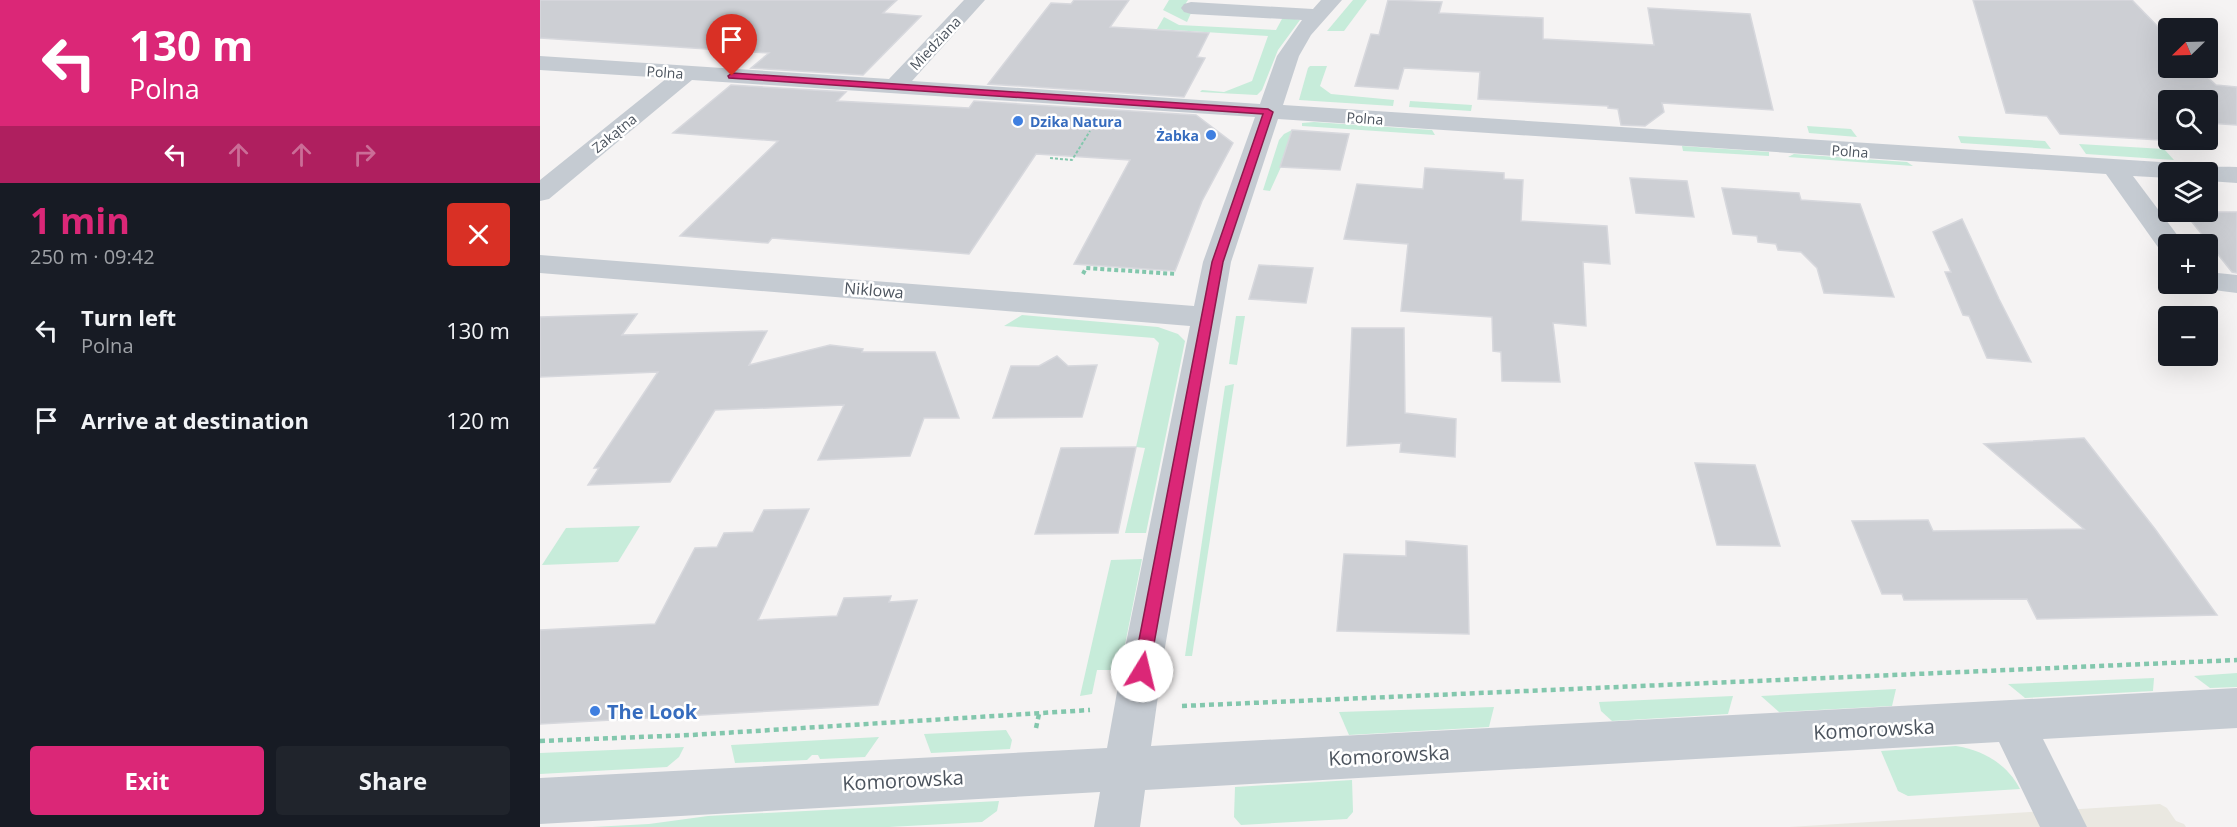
<!DOCTYPE html>
<meta charset="utf-8">
<style>
body{margin:0;font-family:"Open Sans",sans-serif;background:#20242c;color:#f1f3f6;height:100vh;display:flex;flex-direction:column;font-size:22px;white-space:nowrap}
*{box-sizing:border-box;margin:0}
p{font-size:20px;color:#9ea1a6}
.icon{flex:none;width:33px;height:33px;fill:none;stroke:currentColor;stroke-width:2;stroke-linecap:round;stroke-linejoin:round}
.map{position:relative;flex:1;overflow:hidden}
.sheet{display:flex;flex-direction:column;background:#171b24;width:540px}
.sheet>*{flex:none}
.hud{background:#db2777;color:#fff;overflow:hidden}
.needle{width:39px;rotate:247deg}
.tools{position:absolute;left:1618px;top:18px;display:grid;gap:12px}
.tools a{display:grid;place-items:center;width:60px;height:60px;border-radius:6px;background:#171b24;box-shadow:0 6px 24px #0002;font-size:30px}
.pin{position:absolute;display:grid;place-items:center;width:51px;height:51px;color:#fff;margin:-62px -26px;border-radius:50% 50% 50% 0;rotate:-45deg;box-shadow:0 0 6px #0007}
.pin .icon{rotate:45deg}
.me{position:absolute;width:66px;margin:-33px;rotate:9deg;stroke-linejoin:round;filter:drop-shadow(0 0 4px #0008)}
.turn{display:flex;align-items:center;gap:21px;height:126px;padding:0 30px;font-size:27px}
.turn .icon{width:78px;height:78px;stroke-width:2.5}
.turn b{display:block;font-size:42px;line-height:51px}
.lanes{display:flex;align-items:center;height:57px;padding:0 30px;background:#0003;justify-content:center;gap:30px;direction:ltr}
.lanes .off{opacity:.35}
.round{display:grid;place-items:center;flex:none;width:63px;height:63px;border-radius:6px;background:#20242c}
.headline{display:flex;align-items:center;justify-content:space-between;height:102px;padding:0 30px}
h1{font-size:36px;font-weight:700;line-height:45px;color:#db2777}
.primary-button{display:flex;gap:12px;margin-top:auto;padding:12px 30px}
.primary-button a{flex:1;height:69px;border-radius:6px;background:#db2777;color:#fff;font-size:24px;font-weight:700;line-height:69px;text-align:center}
.primary-button a+a{background:#20242c;color:#f1f3f6}
ul{padding:0;list-style:none}
li{display:flex;align-items:center;gap:18px;height:90px;padding:0 30px}
li div{flex:1}
li b{display:block;font-size:22px}
li em{font-style:normal}
main{display:flex;flex:1;min-height:0}
.map>svg:first-child{display:block}
.commercial{fill:#eae8e1}
.green{fill:#c7ecda}
.building{fill:#cdcfd4;stroke:#d7d8dd;stroke-width:1.5}
.lines{fill:none;stroke-linecap:round;stroke-linejoin:round}
.path-far2{stroke:#83c7ad;stroke-width:2;stroke-dasharray:3 2;stroke-linecap:butt}
.path-far1{stroke:#83c7ad;stroke-width:4;stroke-dasharray:4 3;stroke-linecap:butt}
.path{stroke:#83c7ad;stroke-width:4.5;stroke-dasharray:5 4;stroke-linecap:butt}
.minor{fill:#c5cbd2;fill-rule:evenodd}
.route{fill:#db2777;stroke:#8e194d;stroke-width:1.5}
.shop-dot{fill:#3f7fe0;stroke:#fff;stroke-width:2}
.labels{text-anchor:middle;dominant-baseline:central;stroke-width:5;stroke-linejoin:round;paint-order:stroke}
.far-street-label{font-size:14px;fill:#4c545e;stroke:#fff}
.far-shop-label{font-size:14px;font-weight:bold;fill:#366cbe;stroke:#fff;text-anchor:start}
.street-label{font-size:16px;fill:#4c545e;stroke:#fff}
.near-shop-label{font-size:20px;font-weight:bold;fill:#366cbe;stroke:#fff;text-anchor:start}
.near-street-label{font-size:20px;fill:#4c545e;stroke:#fff}
</style>
<main>
<section class="sheet">
<div class="hud">
<div class="turn"><svg class="icon" aria-label="left" viewBox="0 0 24 24"><path d="M17 20v-9H6M10 6l-5 5 5 5"/></svg><div><b>130 m</b>Polna</div></div>
<div class="lanes"><svg class="icon" aria-label="left" viewBox="0 0 24 24"><path d="M17 20v-9H6M10 6l-5 5 5 5"/></svg><svg class="icon off" aria-label="ahead" viewBox="0 0 24 24"><path d="M12 20V5M6 11l6-6 6 6"/></svg><svg class="icon off" aria-label="ahead" viewBox="0 0 24 24"><path d="M12 20V5M6 11l6-6 6 6"/></svg><svg class="icon off" aria-label="right" viewBox="0 0 24 24"><path d="M7 20v-9h11M14 6l5 5-5 5"/></svg></div>
</div>
<div class="headline"><div><h1>1 min</h1><p>250 m · 09:42</p></div><a class="round" style="background:#d93025;color:#fff"><svg class="icon" aria-label="close" viewBox="0 0 24 24"><path d="M6 6l12 12M18 6L6 18"/></svg></a></div>
<ul>
<li><svg class="icon" aria-label="left" viewBox="0 0 24 24"><path d="M17 20v-9H6M10 6l-5 5 5 5"/></svg><div><b>Turn left</b><p>Polna</p></div><em>130 m</em></li>
<li><svg class="icon" aria-label="arrive" viewBox="0 0 24 24"><path d="M6 21V4h12l-3 4 3 4H6"/></svg><div><b>Arrive at destination</b></div><em>120 m</em></li>
</ul>
<div class="primary-button"><a>Exit</a><a>Share</a></div>
</section>
<div class="map">
<svg width="1697" height="827" viewBox="0 0 1697 827">
<rect width="100%" height="100%" fill="#f5f3f3"/>
<path class="commercial" d="M1620 804 1627 808 1636 821 1644 824 1646 827H1249Z"/>
<g class="green">
<path d="M629 0H648L646 3 651 13 647 22 623 10Z"/>
<path d="M813 0H827L804 31H787Z"/>
<path d="M624 17 639 25 736 30 743 17 760 20 738 50 722 90 717 95 660 92 662 90 684 92 712 81 728 36 617 29Z"/>
<path d="M770 66H787L780 86 791 94 854 100 853 106 759 100 768 68Z"/>
<path d="M870 101 932 105 931 111 869 107Z"/>
<path d="M774 122 892 130 895 135 762 126V123Z"/>
<path d="M1267 126 1311 129 1317 137 1269 133Z"/>
<path d="M752 130 758 131 750 135 741 167 730 191 723 190 739 140 744 134Z"/>
<path d="M1418 136 1505 141 1511 149 1421 143Z"/>
<path d="M1539 144 1624 149 1634 160 1546 154Z"/>
<path d="M1142 146 1229 152V156L1143 151Z"/>
<path d="M1254 154 1367 162 1373 166 1248 157Z"/>
<path d="M482 315 618 327 638 334 645 341 606 533H585L605 448 596 447 619 343 614 338 464 326Z"/>
<path d="M696 316H705L697 365 689 364Z"/>
<path d="M694 384 652 656H645L685 386Z"/>
<path d="M100 526 78 562 2 565 26 528Z"/>
<path d="M602 559 580 670H557L552 694 540 696 571 560Z"/>
<path d="M1697 673V687L1670 688 1654 676Z"/>
<path d="M1614 678 1613 691 1485 698 1468 684Z"/>
<path d="M1356 689 1352 706 1239 712 1221 696Z"/>
<path d="M1193 696 1188 714 1072 721 1061 711 1059 702Z"/>
<path d="M954 707 949 727 809 735 799 712Z"/>
<path d="M466 730 472 740 470 749 391 753 384 734Z"/>
<path d="M339 737 325 757 280 759 278 755H272L267 760 195 763 191 745Z"/>
<path d="M1416 746C1443 750 1467 764 1480 789L1368 796 1358 791 1341 751Z"/>
<path d="M144 747 139 757 127 767 0 774V753Z"/>
<path d="M812 780 813 812 807 819 701 825 694 817 695 787Z"/>
<path d="M459 801 457 811 442 822 349 827H52L109 824 168 816Z"/>
</g>
<g class="building">
<path d="M0 0H357L343 13 381 16 323 75 211 68 229 53 0 38Z"/>
<path d="M534 0H589L570 27 669 33 657 57 665 58 644 97 448 84 511 3 531 4Z"/>
<path d="M848 0 902 2 899 13 1003 18V39L1114 45 1108 8 1210 14 1233 110 1122 103 1124 112 1105 126 1081 125 1078 109 1068 108V106L938 99 940 72 864 68 858 89 815 86 831 34 839 35Z"/>
<path d="M1433 0H1592L1629 38V68H1658L1676 85 1697 87V125L1668 123V100H1629V121L1619 120 1629 132V140L1637 141 1520 134 1507 116 1466 113Z"/>
<path d="M191 85 306 92 297 101 429 108 434 101 656 115 693 143 662 201 635 271 534 264 590 160 496 154 429 254 232 238 228 243 140 236 238 141 133 133Z"/>
<path d="M752 130 809 134 800 170 740 167Z"/>
<path d="M885 168 964 173V179L983 180 981 221 1067 226 1070 264 1043 262 1046 326 1013 323 1020 382 962 381 961 352 953 351 952 317 861 311 868 244 804 239 817 184 883 189Z"/>
<path d="M1090 178 1147 181 1154 217 1096 213Z"/>
<path d="M1182 188 1259 193 1261 200 1320 204 1354 297 1284 293 1277 268 1261 252 1238 250 1236 244 1218 242 1217 236 1193 234Z"/>
<path d="M1644 212H1697V273L1692 272Z"/>
<path d="M1422 219 1459 299 1491 362 1447 358 1429 316 1423 315 1405 272H1411L1393 232Z"/>
<path d="M719 265 773 268 766 303 709 299Z"/>
<path d="M97 314 82 335 227 331 209 365 290 345 323 349 322 352H395L419 418H384L370 456 278 460 304 405 175 410 130 482 48 485 59 468H54L118 372 0 377V317Z"/>
<path d="M812 328H864L865 413 916 419 915 457 860 452 861 443 807 446Z"/>
<path d="M517 356 528 366 557 365 542 417 453 418 471 366H499Z"/>
<path d="M1544 438 1615 529 1677 615 1497 619 1487 599 1364 600 1362 594H1342L1312 521 1388 520 1393 531 1544 529 1444 444Z"/>
<path d="M596 447 578 533 495 534 521 448Z"/>
<path d="M1155 463 1215 465 1240 546 1177 545Z"/>
<path d="M269 509 218 620 297 616 304 598 351 596 349 602 377 600 338 705 0 724V630L115 624 155 548 177 547 184 533 213 532 224 510Z"/>
<path d="M866 541 927 546 929 634 797 631 804 554 866 556Z"/>
</g>
<g class="lines">
<path class="path-far2" d="M510 158 532 160 550 131"/>
<path class="path-far1" d="M543 274 546 268 636 274"/>
<g class="path">
<path d="M642 706 1697 660"/>
<path d="M496 728 499 714"/>
<path d="M0 741 151 735 550 710"/>
</g>
<g class="minor">
<path d="M424 0H445L372 81 720 104 737 56 762 20 651 14 644 12 641 8 644 4 651 2 773 9 781 0H802L771 35 759 56 743 105 1651 164C1665 168 1682 166 1697 167V183L1668 181V172H1629V178L1593 176 1644 244H1629V252L1620 250 1566 174 738 119 691 262 624 653 611 746 1697 688V728L1503 739 1547 827H1500L1459 742 605 790 600 827H554L560 792 0 824V778L567 748 584 653 650 326 0 273V255L654 306 663 262 715 117 152 80 9 199 0 201V180L127 78 0 70V56L349 79Z"/>
<path d="M1668 272 1697 275V293L1658 288 1655 284H1668Z"/>
</g>
</g>
<path class="route" d="M192 73 728 109 733 112 683 262 608 677 602 679 596 677 593 671 672 262 723 114 189 78 188 76Z"/>
<g class="shop-dot">
<circle cx="478" cy="121" r="6"/>
<circle cx="671" cy="135" r="6"/>
<circle cx="55" cy="711" r="6"/>
</g>
<g class="labels">
<g class="far-street-label">
<text transform="translate(395 43) rotate(-47)">Miedziana</text>
<text transform="translate(125 72) rotate(4)">Polna</text>
<text transform="translate(825 118) rotate(4)">Polna</text>
<text transform="translate(74 133) rotate(-39)">Zakątna</text>
<text transform="translate(1310 151) rotate(4)">Polna</text>
</g>
<g class="far-shop-label">
<text x="490" y="121">Dzika Natura</text>
<text x="659" y="135" text-anchor="end">Żabka</text>
</g>
<g class="street-label">
<text transform="translate(334 290) rotate(5)">Niklowa</text>
</g>
<g class="near-shop-label">
<text x="67" y="711">The Look</text>
</g>
<g class="near-street-label">
<text transform="translate(1334 729) rotate(-3)">Komorowska</text>
<text transform="translate(849 755) rotate(-3)">Komorowska</text>
<text transform="translate(363 780) rotate(-3)">Komorowska</text>
</g>
</g>
</svg>
<div class="tools">
<a><svg class="needle" viewBox="-14 -14 28 28"><path d="M0-13l5 13h-10z" fill="#e53935"/><path d="M0 13l5-13h-10z" fill="#9ea1a6"/></svg></a>
<a><svg class="icon" aria-label="search" viewBox="0 0 24 24"><circle cx="10" cy="10" r="6"/><path d="M15 15l6 6"/></svg></a>
<a><svg class="icon" aria-label="layers" viewBox="0 0 24 24"><path d="M12 4l9 5-9 5-9-5zM3 14l9 5 9-5"/></svg></a>
<a>+</a>
<a>−</a>
</div>
<div class="pin" style="left:192px;top:76px;background:#d93025"><svg class="icon" aria-label="arrive" viewBox="0 0 24 24"><path d="M6 21V4h12l-3 4 3 4H6"/></svg></div>
<svg class="me" style="left:602px;top:671px" viewBox="-20 -20 40 40"><circle r="19" fill="#fff"/><path d="M0-13L10 11 0 6-10 11z" fill="#db2777"/></svg>
</div>
</main>
